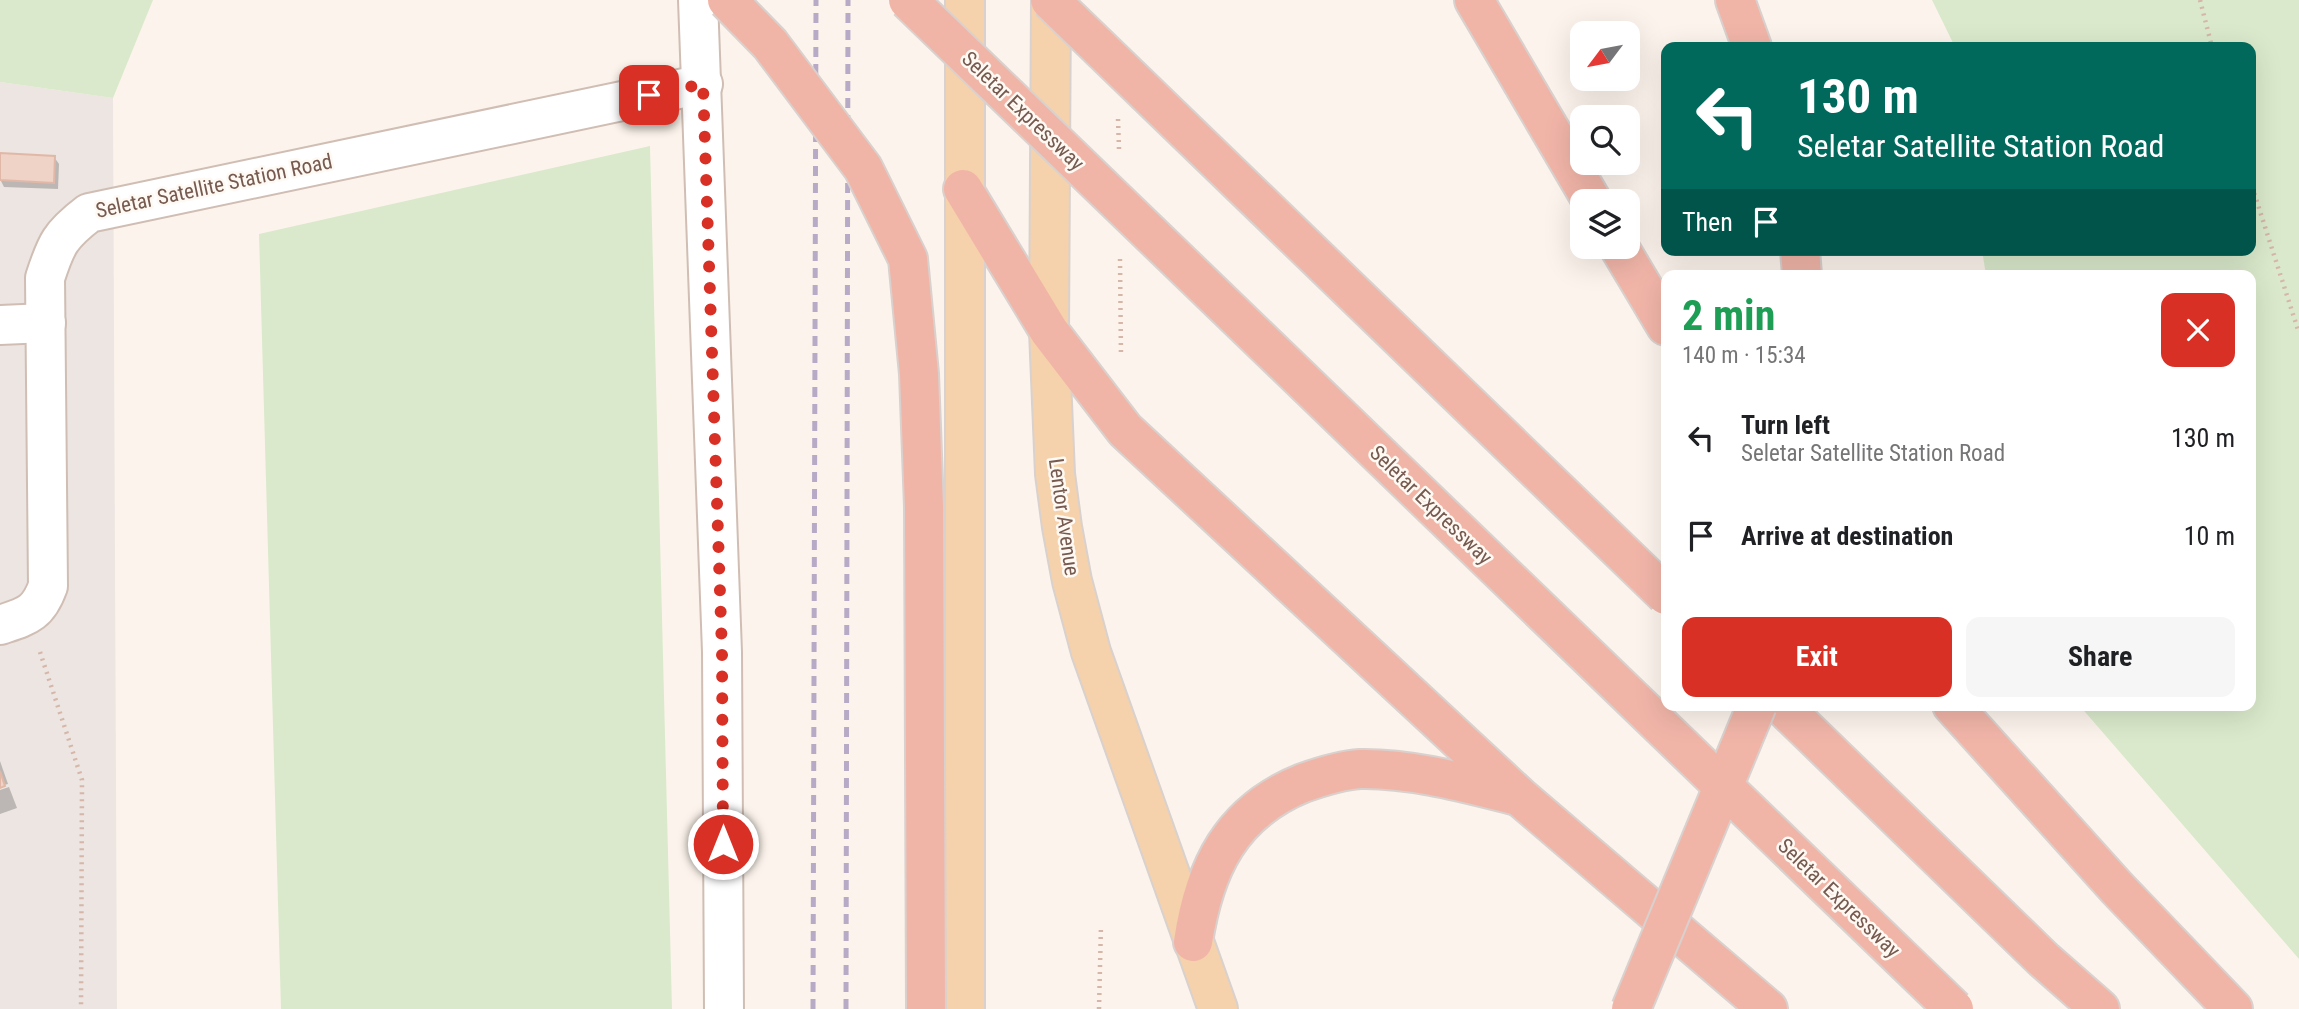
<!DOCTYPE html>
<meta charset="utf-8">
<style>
body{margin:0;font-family:"Roboto Condensed",sans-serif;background:#f6f6f6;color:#202124;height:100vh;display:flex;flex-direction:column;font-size:26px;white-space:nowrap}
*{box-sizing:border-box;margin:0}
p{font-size:23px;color:#757577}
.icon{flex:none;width:38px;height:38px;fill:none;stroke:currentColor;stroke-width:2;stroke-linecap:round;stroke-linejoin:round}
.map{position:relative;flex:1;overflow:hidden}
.panel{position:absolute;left:1661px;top:270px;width:595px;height:441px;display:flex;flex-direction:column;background:#fff;border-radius:14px;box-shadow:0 7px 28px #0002}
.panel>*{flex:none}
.top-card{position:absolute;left:1661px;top:42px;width:595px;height:214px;border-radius:14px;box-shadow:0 7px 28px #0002;background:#00695c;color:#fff;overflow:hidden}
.needle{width:46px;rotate:238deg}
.controls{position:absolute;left:1570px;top:21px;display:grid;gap:14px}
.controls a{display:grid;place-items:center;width:70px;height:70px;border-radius:14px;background:#fff;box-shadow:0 7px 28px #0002;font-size:35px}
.pin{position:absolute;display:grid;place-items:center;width:60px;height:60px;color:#fff;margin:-30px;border-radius:14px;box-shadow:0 4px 10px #0006}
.me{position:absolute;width:77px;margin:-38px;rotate:0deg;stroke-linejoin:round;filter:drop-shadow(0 0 5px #0008)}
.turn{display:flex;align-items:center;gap:24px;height:147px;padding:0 21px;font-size:32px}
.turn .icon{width:91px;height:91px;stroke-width:2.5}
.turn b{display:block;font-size:49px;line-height:60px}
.then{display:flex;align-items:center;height:66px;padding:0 21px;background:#0003;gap:14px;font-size:26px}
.round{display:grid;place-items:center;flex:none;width:74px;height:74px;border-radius:14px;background:#f6f6f6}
.overview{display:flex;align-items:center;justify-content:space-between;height:119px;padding:0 21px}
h1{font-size:42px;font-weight:700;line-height:52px;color:#1e9e55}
.action{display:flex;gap:14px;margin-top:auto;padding:14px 21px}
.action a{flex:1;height:80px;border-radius:14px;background:#d93025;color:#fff;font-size:28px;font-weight:700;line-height:80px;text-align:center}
.action a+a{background:#f6f6f6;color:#202124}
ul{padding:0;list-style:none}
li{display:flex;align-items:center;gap:21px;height:98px;padding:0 21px}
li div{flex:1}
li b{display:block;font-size:26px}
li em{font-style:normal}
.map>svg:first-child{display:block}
.industrial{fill:#ece5e1}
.green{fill:#dae9cb}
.shadow{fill:#0003}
.building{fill:#efd3c6;stroke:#e1b8a7;stroke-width:2}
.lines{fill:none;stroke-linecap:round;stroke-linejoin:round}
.minor-casing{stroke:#d0beb4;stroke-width:42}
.major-casing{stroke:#d9d1ce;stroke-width:42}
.highway-casing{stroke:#d9d1ce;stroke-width:42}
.path{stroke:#d5b6a8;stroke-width:4.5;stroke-dasharray:2 5;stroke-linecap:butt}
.minor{stroke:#fff;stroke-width:38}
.major{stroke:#f5d2ab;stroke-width:38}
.highway{stroke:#f1b5a8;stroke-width:38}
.rail{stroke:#b7aac6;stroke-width:5;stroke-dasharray:10 7;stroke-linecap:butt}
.highway-bridge-casing{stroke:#d9d1ce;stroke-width:42;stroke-linecap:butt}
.highway-bridge{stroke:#f1b5a8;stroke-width:38}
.route{stroke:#d93025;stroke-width:12;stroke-dasharray:0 21.6}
.labels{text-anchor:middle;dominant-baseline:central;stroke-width:5;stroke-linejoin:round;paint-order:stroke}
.street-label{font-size:21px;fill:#765a50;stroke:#fef9f3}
</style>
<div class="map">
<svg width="2299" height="1009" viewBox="0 0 2299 1009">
<rect width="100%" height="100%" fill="#fcf4ec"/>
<path class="industrial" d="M0 82 113 98 117 1009H0Z"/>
<g class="green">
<path d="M0 0H153L113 98 0 82Z"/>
<path d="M1932 0H2299V959L2079 705H2250V275H1986L1982 250H2250V47H1955Z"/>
<path d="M650 146 672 1009H281L259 234Z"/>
</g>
<g class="shadow">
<path d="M54 157 59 164 58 189 4 187 0 179Z"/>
<path d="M0 761 8 784 0 786Z"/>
<path d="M9 787 17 808 0 814V790Z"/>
</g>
<g class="building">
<path d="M0 153 55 156 54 183 0 180Z"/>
<path d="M0 771 5 786 0 788Z"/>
</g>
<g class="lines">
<g class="minor-casing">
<g id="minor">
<path d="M698 0 722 652 724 1009"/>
<path d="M0 325 46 323"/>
<path d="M0 625C27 616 38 614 48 586L45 278C56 244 60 235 89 213L703 84"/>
</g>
</g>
<g class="major-casing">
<g id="major">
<path d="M965 0V1009"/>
<path d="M1051 0 1049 331 1055 474 1062 527 1072 581 1091 652 1218 1009"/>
</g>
</g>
<g class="highway-casing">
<g id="highway">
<path d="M1474 0 1592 201"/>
<path d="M1735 0 1752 47"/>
<path d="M963 189 1049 331 1125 430 1520 797 1768 1009"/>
<path d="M1619 247 1666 326"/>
<path d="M1800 250 1802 275"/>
<path d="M1781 705 2043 959 2100 1009"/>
<path d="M1952 705 2117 888 2233 1009"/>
<path d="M1193 942C1204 868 1231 812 1303 783 1320 777 1342 770 1360 769 1412 768 1469 784 1518 796"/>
</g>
</g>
<g class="path">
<path d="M2200 0 2212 47"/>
<path d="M1118 119 1119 149"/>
<path d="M2250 180 2299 333"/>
<path d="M1120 259 1121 356"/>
<path d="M40 652 82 780 81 1009"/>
<path d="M1099 1009 1101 925"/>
</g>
<use href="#minor" class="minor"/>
<use href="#major" class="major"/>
<use href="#highway" class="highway"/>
<g class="rail">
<path d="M813 1009 816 0"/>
<path d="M846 1009 848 0"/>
</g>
<g class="highway-bridge-casing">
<g id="highway-bridge">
<path d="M727 0 770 44 863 168 908 259 919 374 924 507 926 1009"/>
<path d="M908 0 1954 1009"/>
<path d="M1050 0 1666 595"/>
<path d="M1631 1009 1757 705"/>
</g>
</g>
<use href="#highway-bridge" class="highway-bridge"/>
</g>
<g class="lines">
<path class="route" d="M649 95 703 84 722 652 723 844"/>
</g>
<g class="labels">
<g class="street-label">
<text transform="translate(1023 111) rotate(44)">Seletar Expressway</text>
<text transform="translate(214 186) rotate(-12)">Seletar Satellite Station Road</text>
<text transform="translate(1431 505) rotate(44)">Seletar Expressway</text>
<text transform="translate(1064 517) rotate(82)">Lentor Avenue</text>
<text transform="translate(1839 898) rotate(44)">Seletar Expressway</text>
</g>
</g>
</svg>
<div class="controls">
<a><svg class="needle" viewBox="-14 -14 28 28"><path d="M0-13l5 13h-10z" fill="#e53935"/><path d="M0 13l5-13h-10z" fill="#757577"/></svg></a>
<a><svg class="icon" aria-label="search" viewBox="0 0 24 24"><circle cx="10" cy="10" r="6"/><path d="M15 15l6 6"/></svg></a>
<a><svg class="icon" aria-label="layers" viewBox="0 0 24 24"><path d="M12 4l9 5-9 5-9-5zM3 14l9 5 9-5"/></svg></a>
</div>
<div class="pin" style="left:649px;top:95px;background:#d93025"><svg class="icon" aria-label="arrive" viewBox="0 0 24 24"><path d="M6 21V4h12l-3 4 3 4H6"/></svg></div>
<svg class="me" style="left:723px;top:844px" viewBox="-20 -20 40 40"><circle r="17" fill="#d93025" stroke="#fff" stroke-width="3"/><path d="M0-11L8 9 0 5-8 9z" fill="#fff"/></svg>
<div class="top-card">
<div class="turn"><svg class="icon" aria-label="left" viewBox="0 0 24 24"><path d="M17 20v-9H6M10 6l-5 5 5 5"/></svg><div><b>130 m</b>Seletar Satellite Station Road</div></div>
<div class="then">Then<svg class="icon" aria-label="arrive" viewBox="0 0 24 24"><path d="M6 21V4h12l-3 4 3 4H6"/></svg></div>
</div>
<section class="panel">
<div class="overview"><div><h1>2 min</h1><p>140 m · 15:34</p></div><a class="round" style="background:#d93025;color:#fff"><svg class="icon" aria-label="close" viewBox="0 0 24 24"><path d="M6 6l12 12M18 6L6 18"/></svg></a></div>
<ul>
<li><svg class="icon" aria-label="left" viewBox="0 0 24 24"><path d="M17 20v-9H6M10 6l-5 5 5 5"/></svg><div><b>Turn left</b><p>Seletar Satellite Station Road</p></div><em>130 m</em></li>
<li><svg class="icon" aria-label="arrive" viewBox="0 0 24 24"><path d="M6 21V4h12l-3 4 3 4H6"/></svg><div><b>Arrive at destination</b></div><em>10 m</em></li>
</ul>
<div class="action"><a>Exit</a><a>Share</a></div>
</section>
</div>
